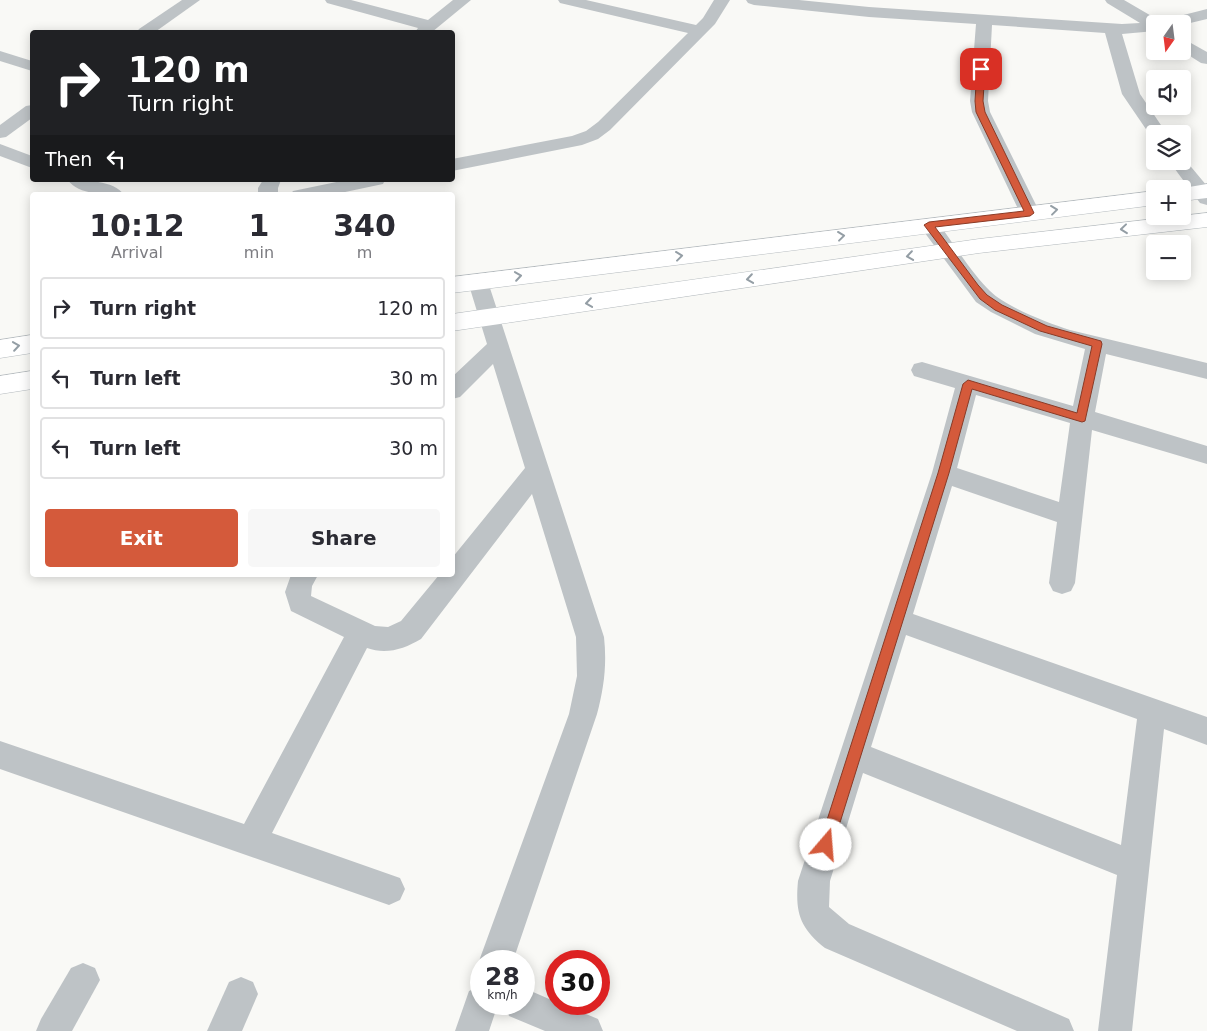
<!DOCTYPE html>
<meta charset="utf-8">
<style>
body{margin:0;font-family:"DejaVu Sans",sans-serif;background:#f7f7f7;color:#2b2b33;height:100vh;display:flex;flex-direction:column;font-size:19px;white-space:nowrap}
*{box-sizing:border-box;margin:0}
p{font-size:16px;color:#7c7c81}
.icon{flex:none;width:28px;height:28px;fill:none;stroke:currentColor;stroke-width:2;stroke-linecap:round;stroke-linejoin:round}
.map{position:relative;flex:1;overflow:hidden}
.sheet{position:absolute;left:30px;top:192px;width:425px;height:385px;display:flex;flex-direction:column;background:#fff;border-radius:5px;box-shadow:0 2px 12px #0003}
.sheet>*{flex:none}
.banner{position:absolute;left:30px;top:30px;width:425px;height:152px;border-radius:5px;box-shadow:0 2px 12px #0003;background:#202124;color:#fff;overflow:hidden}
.needle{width:32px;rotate:194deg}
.controls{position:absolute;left:1146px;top:15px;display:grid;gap:10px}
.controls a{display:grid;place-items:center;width:45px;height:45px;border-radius:5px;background:#fff;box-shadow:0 2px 12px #0003;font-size:25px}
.speed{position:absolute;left:470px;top:950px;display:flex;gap:10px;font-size:25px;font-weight:700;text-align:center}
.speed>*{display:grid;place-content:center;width:65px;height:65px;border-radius:50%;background:#fff;box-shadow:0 2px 12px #0003;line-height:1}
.speed small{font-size:12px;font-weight:400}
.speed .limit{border:8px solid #d22;background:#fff;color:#111}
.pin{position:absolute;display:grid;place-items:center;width:42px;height:42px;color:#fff;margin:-21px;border-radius:10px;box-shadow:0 2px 8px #0006}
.me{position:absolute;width:55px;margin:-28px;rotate:18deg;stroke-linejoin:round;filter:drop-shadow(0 0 4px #0008)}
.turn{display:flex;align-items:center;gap:18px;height:105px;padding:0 15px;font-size:22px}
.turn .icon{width:65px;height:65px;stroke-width:2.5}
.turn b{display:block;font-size:35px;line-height:42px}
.then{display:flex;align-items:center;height:48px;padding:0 15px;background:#0003;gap:10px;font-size:19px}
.eta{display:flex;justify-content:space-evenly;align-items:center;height:85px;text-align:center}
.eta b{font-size:30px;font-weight:800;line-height:35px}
.action{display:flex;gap:10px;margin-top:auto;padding:10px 15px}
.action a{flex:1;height:58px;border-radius:5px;background:#d45a3b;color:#fff;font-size:20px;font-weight:800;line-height:58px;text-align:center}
.action a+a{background:#f7f7f7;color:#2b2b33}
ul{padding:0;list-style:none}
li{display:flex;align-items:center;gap:15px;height:62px;margin:0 10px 8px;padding:0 5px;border:2px solid #e1e1e2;border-radius:5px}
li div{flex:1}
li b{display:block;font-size:19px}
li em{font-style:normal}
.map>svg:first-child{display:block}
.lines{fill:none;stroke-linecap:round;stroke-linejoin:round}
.secondary-casing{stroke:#b3b9bd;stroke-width:1}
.street{fill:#bec3c6;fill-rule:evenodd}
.secondary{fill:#fff;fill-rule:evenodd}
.oneway{stroke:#949ea5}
.route{fill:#d45a3b;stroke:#8a3a26}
</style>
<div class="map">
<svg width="1207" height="1031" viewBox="0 0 1207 1031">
<rect width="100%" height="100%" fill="#f9f9f6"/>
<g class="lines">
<g class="secondary-casing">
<g id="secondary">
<path d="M1207 184V198L1182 201V189H1177Z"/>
<path d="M1155 191V205L452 293V277Z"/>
<path d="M1207 213V227L979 253 452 331V314L979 239Z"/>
<path d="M32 335V353L0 358V340Z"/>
<path d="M32 371V389L0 394V376Z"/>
</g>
</g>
<g class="street">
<path d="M182 0H200L155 32H137L139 29Z"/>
<path d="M325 0H351L428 20 453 0H471L432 32H415L418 28 327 3Z"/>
<path d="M558 0H586L696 25 703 18 714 0H730L715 24 610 130 598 139 582 145 452 171V159L572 136 586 131 598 122 688 33 560 3Z"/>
<path d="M746 0H799L869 7 1122 24 1140 23 1107 3 1105 0H1124L1160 21 1207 9V19L1182 25 1155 24V31L1122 34 1140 94 1167 134H1155V139L1152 138 1122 94 1105 33 992 25 988 101 990 112 1040 213 1037 217 1030 219 1023 217 1020 213 972 112 970 101 976 24 869 17 754 5 748 3Z"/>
<path d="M1182 38 1207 52V64L1201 63 1182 51Z"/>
<path d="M0 51 32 61V71L0 61Z"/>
<path d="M32 105V118L6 137 0 138V125L26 106Z"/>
<path d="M0 144 32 156V168L0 156Z"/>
<path d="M1182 156 1207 186V205L1200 203 1169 161H1182Z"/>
<path d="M68 180C84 180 114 180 124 195 107 195 78 195 68 180Z"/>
<path d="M263 180H281L278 188V195H258V188Z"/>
<path d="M346 180H385L383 184 331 195H290L293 191Z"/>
<path d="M929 219 936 220C952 241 972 274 990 291 1006 307 1048 323 1070 330L1207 363V379L1106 354 1095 412 1207 446V464L1092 430 1075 583 1071 591 1062 594 1053 591 1049 583 1057 522 952 486 913 614 1207 717V745L1164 729 1132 1031H1098L1117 875 863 773 830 881 829 907 849 924 1069 1019 1074 1031H1017L825 948C800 928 795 913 798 881L932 473 955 388 914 376 911 370 914 364 922 362 1073 406 1085 349 1035 334 991 312 976 302 919 225 922 220ZM976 395 1070 423 1059 502 957 468ZM906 635 1137 719 1121 845 871 747Z"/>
<path d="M478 275 485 277 488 282 604 637C607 664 604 688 597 714L513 961H481V965L479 961 569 714 577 676 576 637 532 494 421 639C404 649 386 655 367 648L272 833 400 878 405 889 400 900 389 905 0 769V741L244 824 344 637 291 611 285 592 291 575H318L312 586 311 596 375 626 388 627 401 621 439 575H452V558L525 468 493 364 460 397 452 399V377L487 344 468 282 471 277Z"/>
<path d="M83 963 95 968 100 980 72 1031H36L41 1019 71 968Z"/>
<path d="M241 977 253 982 258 994 242 1031H207L229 982Z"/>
<path d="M481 986V1004H498L489 1031H455L469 991Z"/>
<path d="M524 988 556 1002V1004H562L598 1019 603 1031H545L509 1016 504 1004H524Z"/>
</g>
<use href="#secondary" class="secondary"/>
</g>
<defs><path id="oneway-chevron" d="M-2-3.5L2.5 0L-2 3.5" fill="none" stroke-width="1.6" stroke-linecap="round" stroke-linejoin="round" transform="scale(1.25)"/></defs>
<g class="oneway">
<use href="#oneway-chevron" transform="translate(1054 210) rotate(-7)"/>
<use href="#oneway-chevron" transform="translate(1124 229) rotate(174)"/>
<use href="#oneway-chevron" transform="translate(841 236) rotate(-7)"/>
<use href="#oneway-chevron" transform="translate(679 256) rotate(-7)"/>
<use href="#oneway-chevron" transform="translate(910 256) rotate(172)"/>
<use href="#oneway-chevron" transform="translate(518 276) rotate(-8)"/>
<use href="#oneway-chevron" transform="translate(750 279) rotate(172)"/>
<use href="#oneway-chevron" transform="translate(589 303) rotate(172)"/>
<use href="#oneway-chevron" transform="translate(16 346) rotate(-8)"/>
</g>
<path class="route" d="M981 66 985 69 983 101 985 112 1034 213 1030 216 935 227 978 285 987 295 1002 305 1047 326 1101 341 1102 344 1085 421 1082 422 972 389 949 473 833 845 831 850 826 852 821 850 819 845 938 473 963 384 968 380 1077 413 1092 346 1040 331 995 310 980 299 924 225 929 222 1024 211 976 112 975 101 977 69Z"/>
</svg>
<div class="controls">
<a><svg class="needle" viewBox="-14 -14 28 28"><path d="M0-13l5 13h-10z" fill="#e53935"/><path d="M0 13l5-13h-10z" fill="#7c7c81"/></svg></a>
<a><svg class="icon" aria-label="sound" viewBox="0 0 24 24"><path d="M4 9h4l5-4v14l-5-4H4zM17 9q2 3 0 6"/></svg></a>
<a><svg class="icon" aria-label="layers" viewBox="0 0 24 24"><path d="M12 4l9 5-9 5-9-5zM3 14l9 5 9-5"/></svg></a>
<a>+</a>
<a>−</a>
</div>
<div class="speed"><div>28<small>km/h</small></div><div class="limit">30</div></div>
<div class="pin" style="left:981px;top:69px;background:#d93025"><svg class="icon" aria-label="arrive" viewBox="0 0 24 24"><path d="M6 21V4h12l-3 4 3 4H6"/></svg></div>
<svg class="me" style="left:826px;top:845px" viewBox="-20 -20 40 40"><circle r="19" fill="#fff"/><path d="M0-13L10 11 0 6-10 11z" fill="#d45a3b"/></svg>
<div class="banner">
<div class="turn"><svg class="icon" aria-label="right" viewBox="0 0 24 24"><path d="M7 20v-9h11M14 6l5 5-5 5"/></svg><div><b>120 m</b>Turn right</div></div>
<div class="then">Then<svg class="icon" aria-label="left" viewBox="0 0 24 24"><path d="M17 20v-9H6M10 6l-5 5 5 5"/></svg></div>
</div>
<section class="sheet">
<div class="eta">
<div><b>10:12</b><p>Arrival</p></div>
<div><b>1</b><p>min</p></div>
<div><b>340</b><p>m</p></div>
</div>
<ul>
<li><svg class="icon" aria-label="right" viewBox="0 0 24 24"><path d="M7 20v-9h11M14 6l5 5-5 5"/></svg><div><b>Turn right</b></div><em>120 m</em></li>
<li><svg class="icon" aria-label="left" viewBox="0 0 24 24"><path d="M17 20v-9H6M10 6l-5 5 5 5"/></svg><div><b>Turn left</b></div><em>30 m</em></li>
<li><svg class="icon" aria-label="left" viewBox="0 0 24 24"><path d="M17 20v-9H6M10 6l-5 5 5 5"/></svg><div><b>Turn left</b></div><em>30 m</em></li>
</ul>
<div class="action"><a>Exit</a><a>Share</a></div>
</section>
</div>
